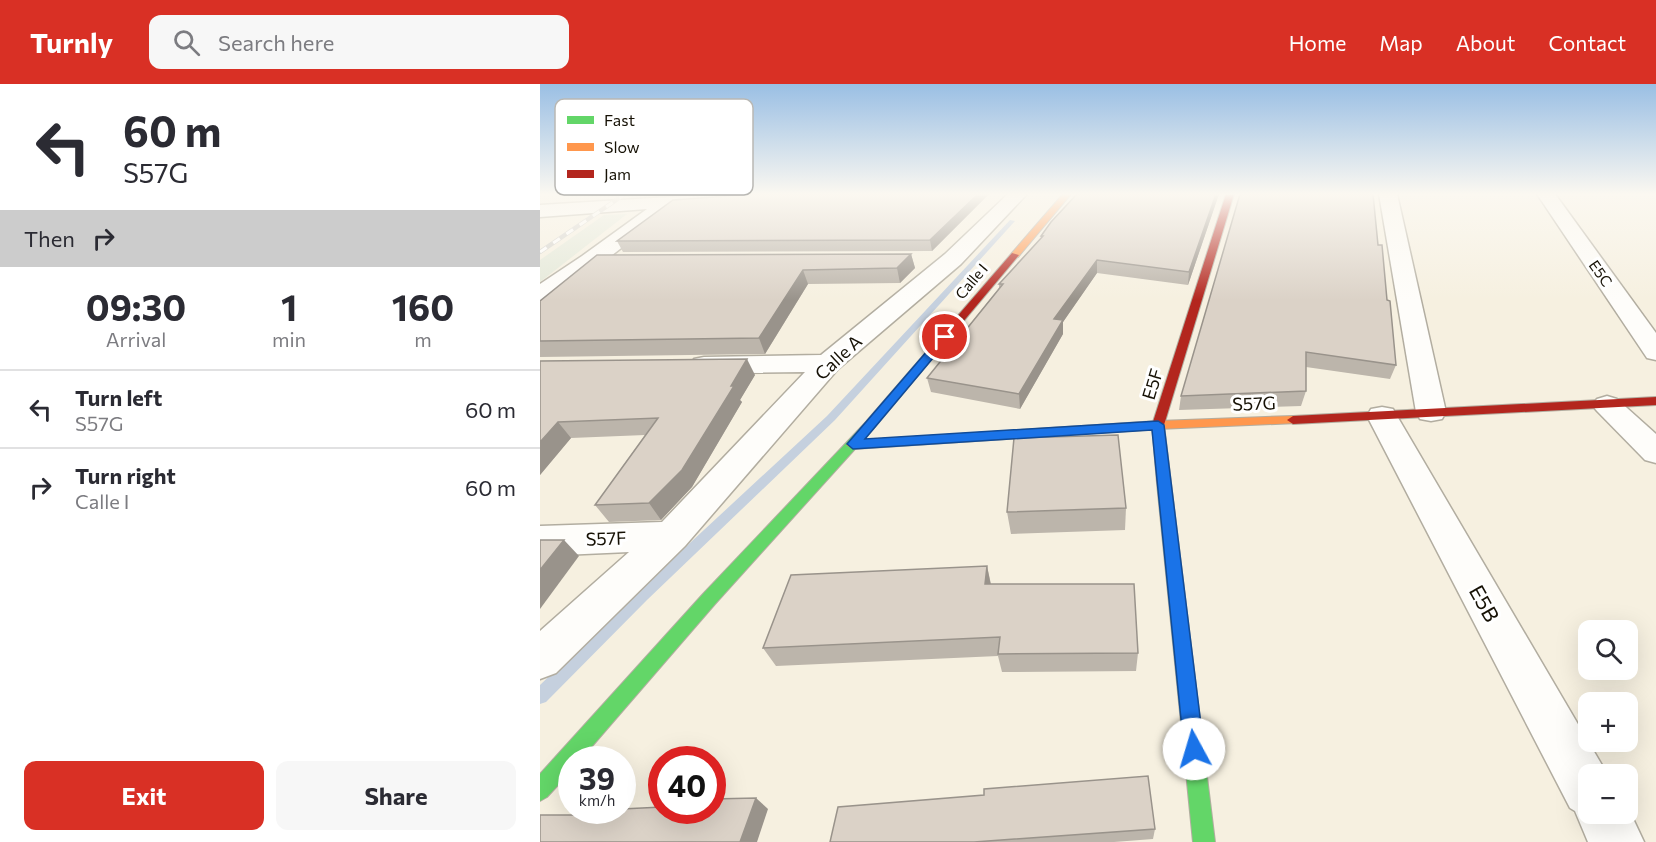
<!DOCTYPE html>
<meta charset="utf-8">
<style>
body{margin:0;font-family:Commissioner,sans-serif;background:#f7f7f7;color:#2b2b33;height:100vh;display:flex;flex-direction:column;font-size:22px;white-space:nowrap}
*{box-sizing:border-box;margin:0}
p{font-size:20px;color:#7c7c81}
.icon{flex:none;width:33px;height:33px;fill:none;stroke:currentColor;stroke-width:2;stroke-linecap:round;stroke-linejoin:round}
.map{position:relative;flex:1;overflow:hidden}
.drawer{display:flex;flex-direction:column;background:#fff;width:540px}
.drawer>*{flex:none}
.banner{background:#fff;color:#2b2b33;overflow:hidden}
.buttons{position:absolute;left:1038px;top:536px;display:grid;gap:12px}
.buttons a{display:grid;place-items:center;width:60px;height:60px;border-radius:12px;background:#fff;box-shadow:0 6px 24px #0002;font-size:30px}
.speed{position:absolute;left:18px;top:662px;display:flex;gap:12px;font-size:30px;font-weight:700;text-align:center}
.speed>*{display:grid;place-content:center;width:78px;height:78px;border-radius:50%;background:#fff;box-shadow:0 6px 24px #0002;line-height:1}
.speed small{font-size:15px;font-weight:400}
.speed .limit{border:9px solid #d22;background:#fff;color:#111}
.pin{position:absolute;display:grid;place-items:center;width:51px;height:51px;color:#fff;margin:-26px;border:3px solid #fff;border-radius:50%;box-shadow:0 2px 6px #0007}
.me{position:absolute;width:66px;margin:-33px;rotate:354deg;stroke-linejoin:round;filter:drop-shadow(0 0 4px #0008)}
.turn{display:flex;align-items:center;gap:21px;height:126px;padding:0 24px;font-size:27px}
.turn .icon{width:78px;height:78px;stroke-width:2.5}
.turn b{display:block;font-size:42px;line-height:51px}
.then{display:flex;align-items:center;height:57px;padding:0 24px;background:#0003;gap:12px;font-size:22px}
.eta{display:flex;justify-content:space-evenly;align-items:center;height:102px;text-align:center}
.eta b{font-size:36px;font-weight:700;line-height:42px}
.primary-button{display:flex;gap:12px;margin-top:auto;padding:12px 24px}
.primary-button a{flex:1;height:69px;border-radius:12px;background:#d93025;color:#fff;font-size:24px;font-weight:700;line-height:69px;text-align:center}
.primary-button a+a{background:#f7f7f7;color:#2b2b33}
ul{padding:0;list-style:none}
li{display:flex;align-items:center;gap:18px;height:78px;padding:0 24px;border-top:2px solid #e1e1e2}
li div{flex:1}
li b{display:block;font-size:22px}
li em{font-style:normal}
header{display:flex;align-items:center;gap:36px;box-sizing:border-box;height:84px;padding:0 30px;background:#d93025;color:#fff}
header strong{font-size:28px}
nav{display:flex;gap:33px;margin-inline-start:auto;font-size:21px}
.search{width:420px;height:54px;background:#f7f7f7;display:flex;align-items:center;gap:15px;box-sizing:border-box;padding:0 21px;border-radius:12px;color:#7c7c81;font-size:22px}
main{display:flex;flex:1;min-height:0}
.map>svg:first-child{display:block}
.green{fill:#e3e8d8}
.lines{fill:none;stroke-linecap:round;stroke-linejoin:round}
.stream{fill:#c5d0de;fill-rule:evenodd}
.street-casing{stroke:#b2ada0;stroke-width:3}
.fast-casing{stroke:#b2ada0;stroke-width:2}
.slow-casing{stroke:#b2ada0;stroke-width:2}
.jam-casing{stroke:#b2ada0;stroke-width:2}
.street{fill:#fefdfa;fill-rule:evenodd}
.fast{fill:#63d668;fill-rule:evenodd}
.slow{fill:#ff974d;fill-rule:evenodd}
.jam{fill:#b3261e;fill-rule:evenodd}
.rail-casing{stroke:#d1d0cb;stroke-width:4.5}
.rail{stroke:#fff;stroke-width:3;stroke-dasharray:8;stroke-linecap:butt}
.wall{fill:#bcb5ab}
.shaded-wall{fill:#99938b}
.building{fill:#dbd2c7;stroke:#99938b;stroke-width:1.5}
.route{fill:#1a73e8;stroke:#114b97;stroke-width:1.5}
.labels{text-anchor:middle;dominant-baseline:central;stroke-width:6;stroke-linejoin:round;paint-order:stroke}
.far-street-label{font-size:15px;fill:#161105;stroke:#fff}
.street-label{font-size:18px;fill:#161105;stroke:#fff}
.near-street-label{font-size:21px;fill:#161105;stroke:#fff}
.key{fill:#fff;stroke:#b9b8b4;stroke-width:1.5}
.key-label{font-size:16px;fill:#161105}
</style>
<header>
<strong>Turnly</strong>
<div class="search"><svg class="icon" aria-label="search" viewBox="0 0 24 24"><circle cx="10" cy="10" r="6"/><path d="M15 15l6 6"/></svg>Search here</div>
<nav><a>Home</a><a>Map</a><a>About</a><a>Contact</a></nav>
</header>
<main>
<section class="drawer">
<div class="banner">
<div class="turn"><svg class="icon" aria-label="left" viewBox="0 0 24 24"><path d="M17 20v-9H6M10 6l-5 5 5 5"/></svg><div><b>60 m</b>S57G</div></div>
<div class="then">Then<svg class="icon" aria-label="right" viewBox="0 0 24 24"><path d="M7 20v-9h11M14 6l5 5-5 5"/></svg></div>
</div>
<div class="eta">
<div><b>09:30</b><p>Arrival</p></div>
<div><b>1</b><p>min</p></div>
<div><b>160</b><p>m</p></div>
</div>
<ul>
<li><svg class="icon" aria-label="left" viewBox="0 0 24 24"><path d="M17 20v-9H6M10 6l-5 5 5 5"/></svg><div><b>Turn left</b><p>S57G</p></div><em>60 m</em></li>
<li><svg class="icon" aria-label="right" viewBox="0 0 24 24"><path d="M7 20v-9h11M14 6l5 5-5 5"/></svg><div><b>Turn right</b><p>Calle I</p></div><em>60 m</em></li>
</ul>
<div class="primary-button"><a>Exit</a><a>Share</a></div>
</section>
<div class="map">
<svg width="1116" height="758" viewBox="0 0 1116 758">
<rect width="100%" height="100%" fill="#f6f0e0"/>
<path class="green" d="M87 130 0 198V176L64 131Z"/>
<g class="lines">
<path class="stream" d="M470 136 475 137 295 336 107 516 6 618 0 620V601L97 508 287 332Z"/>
<g class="street-casing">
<g id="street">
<path d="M177 110H265L262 114 256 115 133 124 58 182 8 215 0 217V200L42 172 107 125 0 133V121Z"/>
<path d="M468 110H487L421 180 298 285 145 462 16 589 0 595V547L89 468 0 472V442L122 438 265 288 164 289 154 287 150 281 154 275 164 273 281 271 405 170Z"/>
<path d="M839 110H857L906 328 902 335 891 337 880 335 876 328Z"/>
<path d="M997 110H1015L1116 249V276L1107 274Z"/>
<path d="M1067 312 1077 315 1116 350V379L1105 376 1057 327 1052 321 1057 315Z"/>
<path d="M842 323 853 325 857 332 1066 688 1067 690H1048V729H1088V724L1104 758H1048L1035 727 1030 724 827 332 831 325Z"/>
</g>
</g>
<g class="fast-casing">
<g id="fast">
<path d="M329 338 333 339 335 342 333 345 175 520 41 675H32V686L7 713 0 717V690L163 510 325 339Z"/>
<path d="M624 394 631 399 675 758H653L617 399Z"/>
</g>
</g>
<g class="slow-casing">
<g id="slow">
<path d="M523 110H531L478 173H472V169Z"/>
<path d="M753 332 759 336 757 339 618 345 313 365 306 361 313 357 618 337Z"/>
</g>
</g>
<g class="jam-casing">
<g id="jam">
<path d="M686 110H694L624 341 631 399 624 404 617 399 612 341Z"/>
<path d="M472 169 479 171 333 345H325L323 342 325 339Z"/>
<path d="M1116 313V321L753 340 747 336 753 332Z"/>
</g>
</g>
<use href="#street" class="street"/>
<use href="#fast" class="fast"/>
<use href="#slow" class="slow"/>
<use href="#jam" class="jam"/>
<g class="rail-casing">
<path id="rail" d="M0 168 85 110"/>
</g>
<use href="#rail" class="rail"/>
</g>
<g class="wall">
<path d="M449 110 392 167 83 168 77 157Z"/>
<path d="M537 110H679L648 201 557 189 523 238V250L480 325 391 308 387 294 459 204V200L501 155V152Z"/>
<path d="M838 161 856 281 850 295 766 283V307L761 322 639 326 641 312Z"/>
<path d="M371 170 375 184 360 199 268 200 225 270 0 273V217Z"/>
<path d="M0 277 215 291 200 316 202 318 152 403 121 436 69 438 55 421 105 351 31 354 0 391Z"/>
<path d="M586 424 585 446 471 450 467 428Z"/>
<path d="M447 482 451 500 598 569 596 587 462 588 458 572 236 582 223 564Z"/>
<path d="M615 745 613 755 574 758H290Z"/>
</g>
<g class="shaded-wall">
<path d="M438 110H449L392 167 390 156Z"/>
<path d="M676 110H679L648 201 649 188Z"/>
<path d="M371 170 375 184 360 199 357 184Z"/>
<path d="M557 176V189L523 238V250L480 325 479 310 514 235Z"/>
<path d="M263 186 268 200 225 270 219 254Z"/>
<path d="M207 275 215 291 200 316 202 318 152 403 121 436 109 419 191 302Z"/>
<path d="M18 338 31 354 0 391V358Z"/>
<path d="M24 456 39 472 0 525V486Z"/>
<path d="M447 482 451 502 445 500Z"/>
<path d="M216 714 228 725 217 758H200Z"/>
</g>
<g class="building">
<path d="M214 110H438L390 156 77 157 133 116Z"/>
<path d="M537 110H676L649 188 557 176 514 235 523 236 479 310 387 294 463 200H459L503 152H501L511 138Z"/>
<path d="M700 110H833L838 161H842L847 216 850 217 856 281 766 268V307L641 312Z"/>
<path d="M371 170 357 184 263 186 219 254 0 257V217L57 171Z"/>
<path d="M207 275 191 302H194L142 386 109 419 55 421 118 334 18 338 0 358V277Z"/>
<path d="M578 351 586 424 467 428 474 354Z"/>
<path d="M0 456H24L0 486Z"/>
<path d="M447 482 445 500H594L598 569 458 570 460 553 223 564 251 491Z"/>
<path d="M608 692 615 745 434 758H290L298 723 444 711V705Z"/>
<path d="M216 714 200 758H0V731H43L46 727 82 726V725L122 723V726H172V715Z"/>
</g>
<linearGradient id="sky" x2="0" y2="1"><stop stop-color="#9abfe4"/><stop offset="0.51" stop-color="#fbf8f1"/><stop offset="1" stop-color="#fbf8f1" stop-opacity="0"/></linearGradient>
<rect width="1116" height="216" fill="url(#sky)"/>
<path class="route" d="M405 250 409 251V255L325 355 618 337 624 341 664 665 661 673 654 676 647 673 644 665 612 346 313 365 307 360 401 251Z"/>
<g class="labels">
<g class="far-street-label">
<text transform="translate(1061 189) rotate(55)">E5C</text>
<text transform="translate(431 197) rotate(-50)">Calle I</text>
</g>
<g class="street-label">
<text transform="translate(298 273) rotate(-43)">Calle A</text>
<text transform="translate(612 300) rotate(-73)">E5F</text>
<text transform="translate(714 319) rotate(-2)">S57G</text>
<text transform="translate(66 454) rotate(-2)">S57F</text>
</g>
<g class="near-street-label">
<text transform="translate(945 519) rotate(61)">E5B</text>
</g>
</g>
<rect x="15" y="15" width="198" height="96" rx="9" class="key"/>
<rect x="27" y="32" width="27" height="8" fill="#63d668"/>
<rect x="27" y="59" width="27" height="8" fill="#ff974d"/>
<rect x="27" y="86" width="27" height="8" fill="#b3261e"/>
<g class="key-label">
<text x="64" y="42">Fast</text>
<text x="64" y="69">Slow</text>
<text x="64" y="96">Jam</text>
</g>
</svg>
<div class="buttons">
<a><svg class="icon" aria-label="search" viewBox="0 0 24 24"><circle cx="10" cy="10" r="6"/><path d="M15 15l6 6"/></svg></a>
<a>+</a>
<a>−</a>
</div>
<div class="speed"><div>39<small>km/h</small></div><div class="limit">40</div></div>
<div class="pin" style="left:405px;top:253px;background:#d93025"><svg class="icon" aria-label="arrive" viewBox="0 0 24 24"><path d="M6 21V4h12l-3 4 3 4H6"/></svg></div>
<svg class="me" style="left:654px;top:665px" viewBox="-20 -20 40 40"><circle r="19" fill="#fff"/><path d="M0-13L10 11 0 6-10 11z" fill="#1a73e8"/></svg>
</div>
</main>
